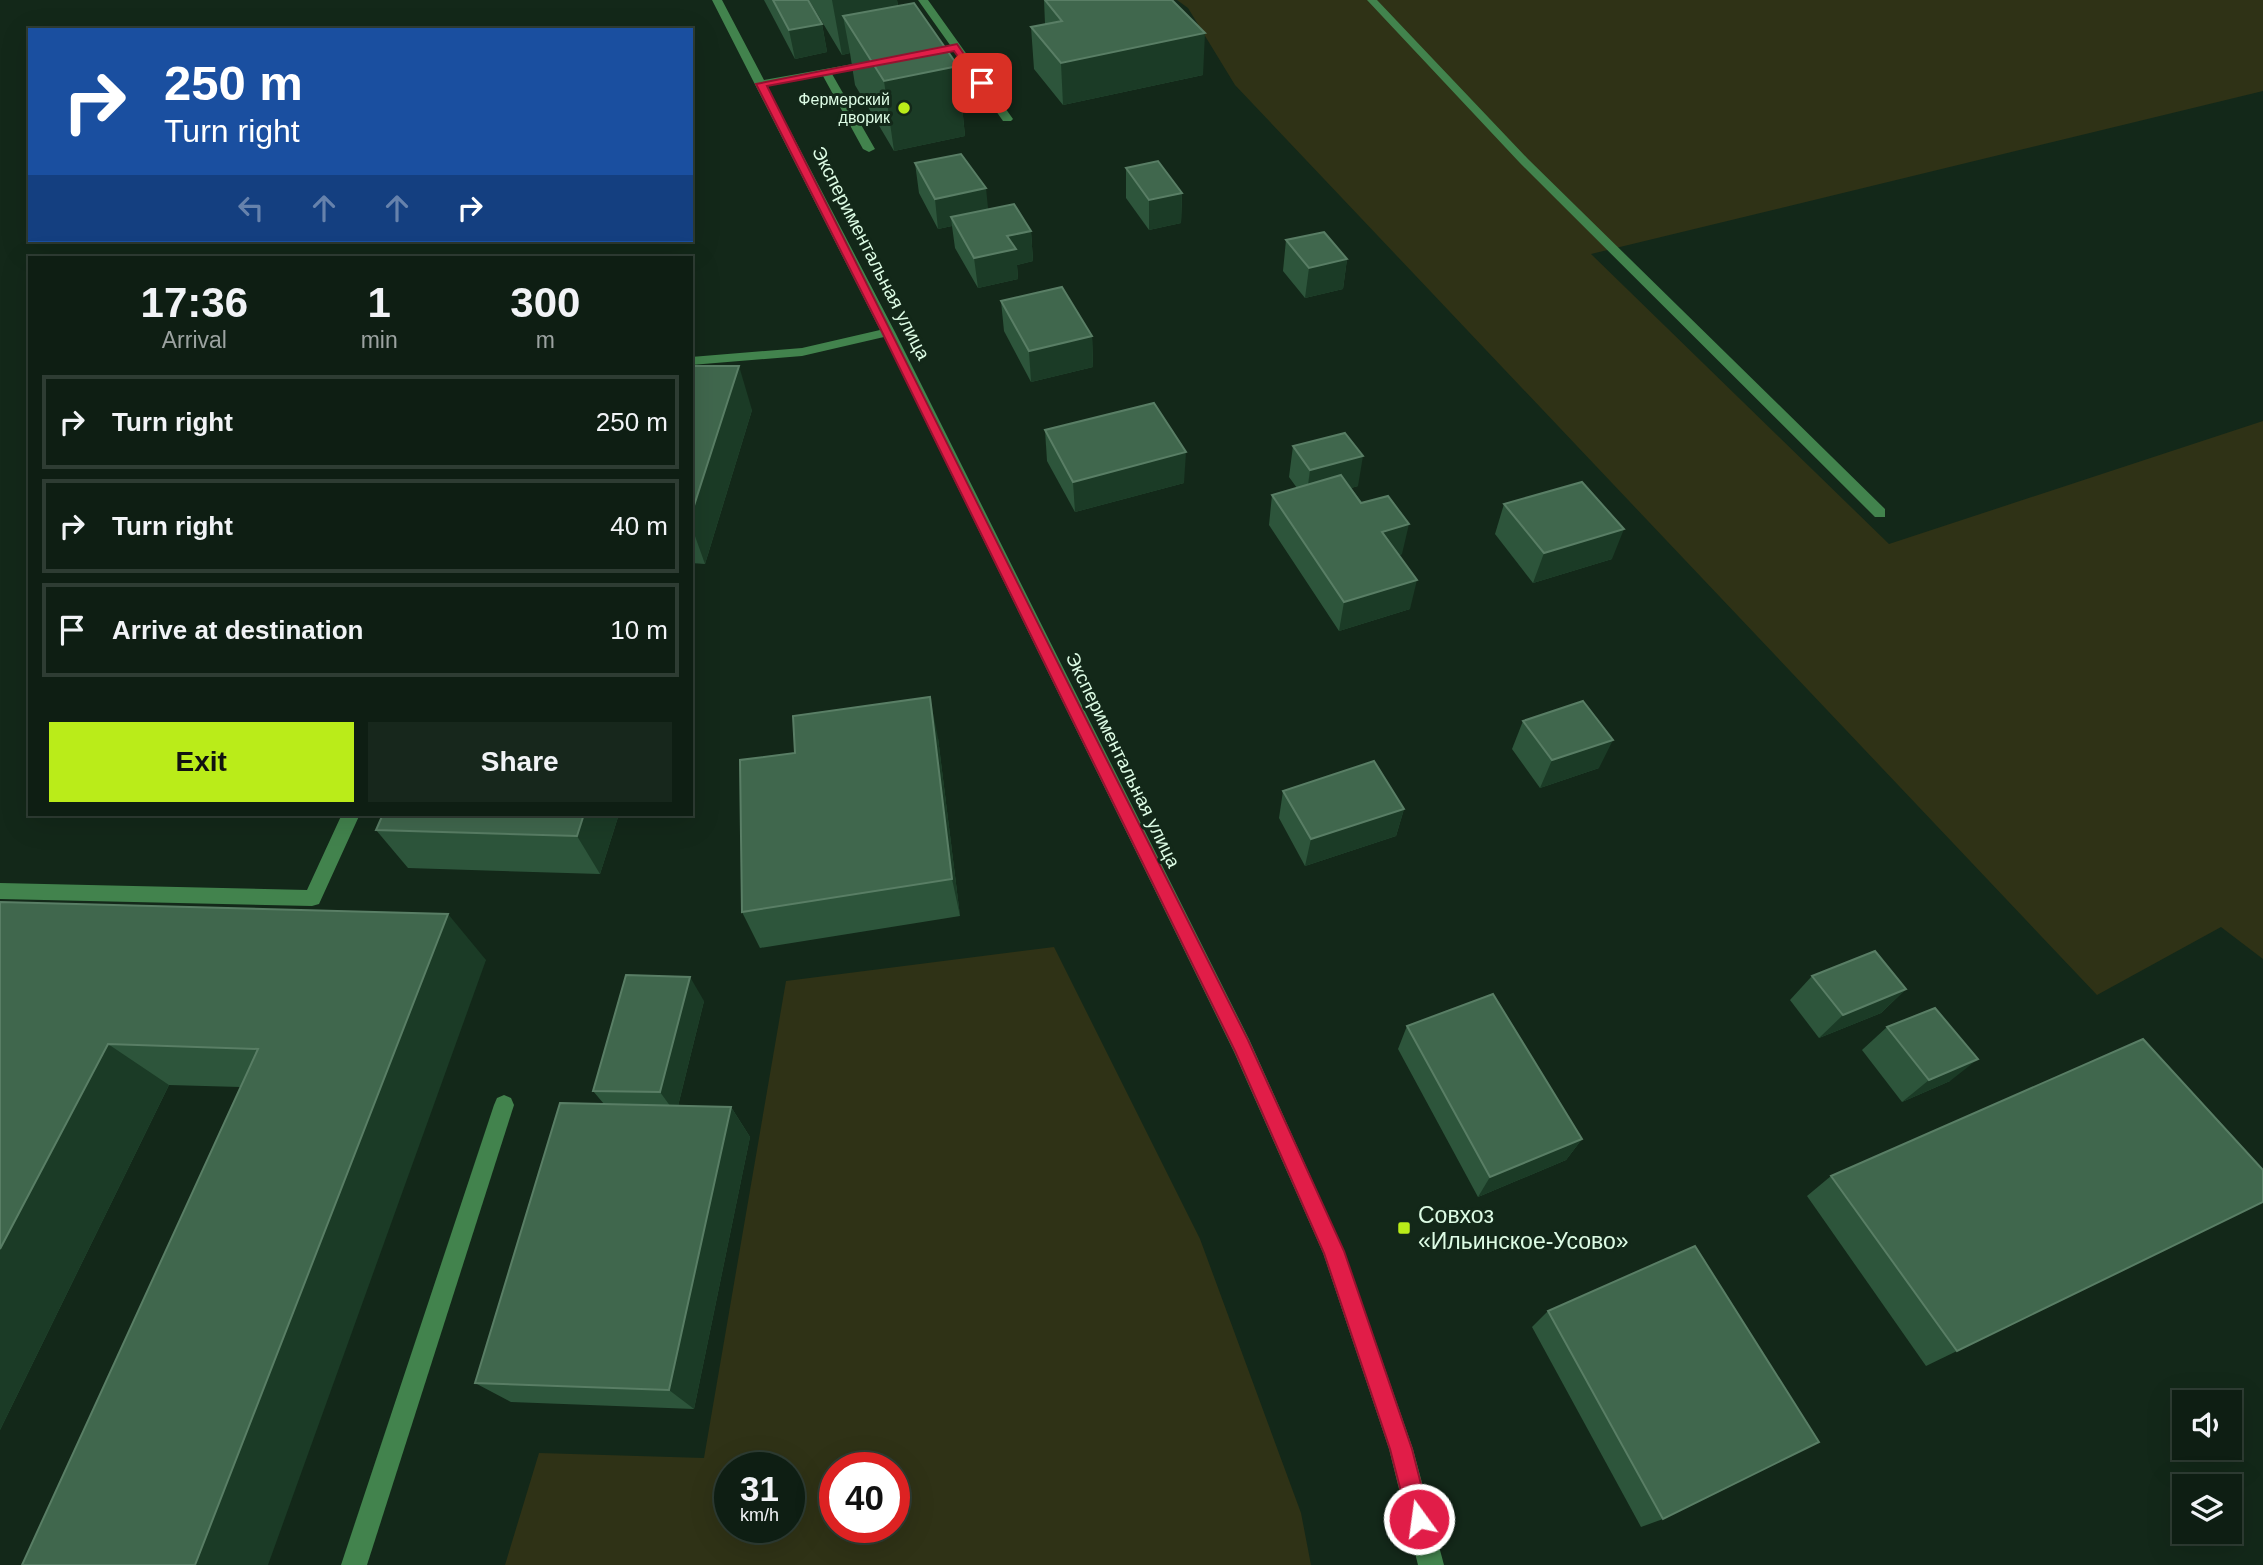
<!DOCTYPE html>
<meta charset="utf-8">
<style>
body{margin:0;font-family:Helvetica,sans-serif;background:#17271c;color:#f1f3f6;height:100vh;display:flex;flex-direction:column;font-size:26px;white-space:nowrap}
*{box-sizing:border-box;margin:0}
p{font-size:23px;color:#9ba2a0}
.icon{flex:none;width:38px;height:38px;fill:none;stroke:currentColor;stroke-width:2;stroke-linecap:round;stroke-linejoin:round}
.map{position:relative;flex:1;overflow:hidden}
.panel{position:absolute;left:28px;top:256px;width:665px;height:560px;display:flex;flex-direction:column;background:#0e1e13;border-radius:0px;box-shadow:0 7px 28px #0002,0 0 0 2px #2e3c33}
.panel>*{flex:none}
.hud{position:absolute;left:28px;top:28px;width:665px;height:214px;border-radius:0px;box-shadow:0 7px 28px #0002,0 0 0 2px #2e3c33;background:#1a4fa0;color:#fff;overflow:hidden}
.buttons{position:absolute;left:2172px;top:1390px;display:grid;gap:14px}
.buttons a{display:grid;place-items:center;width:70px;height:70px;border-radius:0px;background:#0e1e13;box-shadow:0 7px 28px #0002,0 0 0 2px #2e3c33;font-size:35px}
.speed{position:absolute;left:714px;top:1452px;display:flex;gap:14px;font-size:35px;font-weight:700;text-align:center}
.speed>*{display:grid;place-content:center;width:91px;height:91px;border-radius:50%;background:#0e1e13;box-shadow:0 7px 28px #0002,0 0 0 2px #2e3c33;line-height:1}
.speed small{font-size:18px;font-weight:400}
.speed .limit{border:10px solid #d22;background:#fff;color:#111}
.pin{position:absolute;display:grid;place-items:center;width:60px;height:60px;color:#fff;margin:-30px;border-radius:14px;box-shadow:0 4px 10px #0006}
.me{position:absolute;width:77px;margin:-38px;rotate:346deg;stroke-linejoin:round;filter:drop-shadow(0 0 5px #0008)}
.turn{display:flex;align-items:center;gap:24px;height:147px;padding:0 21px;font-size:32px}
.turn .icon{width:91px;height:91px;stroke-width:2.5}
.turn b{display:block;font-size:49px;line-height:60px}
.lanes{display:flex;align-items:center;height:66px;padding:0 21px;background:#0003;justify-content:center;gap:35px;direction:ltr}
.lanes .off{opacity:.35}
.eta{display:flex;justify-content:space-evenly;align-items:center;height:119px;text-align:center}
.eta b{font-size:42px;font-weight:700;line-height:49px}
.primary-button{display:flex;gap:14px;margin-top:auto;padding:14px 21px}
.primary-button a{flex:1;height:80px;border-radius:0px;background:#baec19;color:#111;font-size:28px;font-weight:700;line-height:80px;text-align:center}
.primary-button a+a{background:#17271c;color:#f1f3f6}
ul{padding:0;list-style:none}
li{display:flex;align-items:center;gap:21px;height:94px;margin:0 14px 10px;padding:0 7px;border:4px solid #2e3c33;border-radius:0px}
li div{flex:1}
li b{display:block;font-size:26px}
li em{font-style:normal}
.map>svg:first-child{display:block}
.green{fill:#2f3216;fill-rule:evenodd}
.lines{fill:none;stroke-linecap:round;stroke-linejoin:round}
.minor{fill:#42834d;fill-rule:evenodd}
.wall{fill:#2d553b}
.shaded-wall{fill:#1b3b26}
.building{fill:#40674d;stroke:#597e65;stroke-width:2}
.route{fill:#e11d48;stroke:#92132f;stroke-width:2}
.poi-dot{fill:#baec19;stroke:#132819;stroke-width:2.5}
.labels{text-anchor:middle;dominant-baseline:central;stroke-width:6;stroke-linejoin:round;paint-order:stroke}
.far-poi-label{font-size:16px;fill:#ddfce5;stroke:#132819;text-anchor:end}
.street-label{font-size:19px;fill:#ddfce5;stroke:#132819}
.near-poi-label{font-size:23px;fill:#ddfce5;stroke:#132819;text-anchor:start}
</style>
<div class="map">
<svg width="2263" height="1565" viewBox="0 0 2263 1565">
<rect width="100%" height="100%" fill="#132819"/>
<g class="green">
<path d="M1177 0H2263V91L1591 254 1889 544 2263 421V959L2221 927 2097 995 1235 85 1188 8Z"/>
<path d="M1054 947 1200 1239 1301 1513 1311 1565H505L539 1453 704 1458 786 981ZM730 1468H789V1528H730ZM835 1468H894V1528H835Z"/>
</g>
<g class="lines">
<g class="minor">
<path d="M712 0H722L764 80 875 60 880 63 832 74 875 149 869 152 863 149 823 76 767 86 895 332 1249 1039 1344 1251 1413 1449 1444 1565H1418L1389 1449 1323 1253 1234 1052 884 337 802 356 691 365V357L802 348 880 330Z"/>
<path d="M918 0H928L1013 119 1011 121H1003L954 51 919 56V52L950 45Z"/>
<path d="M1367 0H1377L1528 159 1885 509V517H1875L1520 163Z"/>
<path d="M342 814H360L319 904 312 906 0 899V883L307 890Z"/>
<path d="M504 1095 511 1098 514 1105 367 1565H341L494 1105 497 1098Z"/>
</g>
</g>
<g class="wall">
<path d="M764 0H808L822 24 827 52 795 59Z"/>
<path d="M809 0H897L898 6 958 66 965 136 894 151 855 85 850 53 842 55Z"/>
<path d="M1044 0H1172L1203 75 1063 105 1034 69 1031 27 1045 24Z"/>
<path d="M915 163 988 210 1031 231 1033 261 1017 265 1018 279 978 288 955 248 952 226 938 229 919 193Z"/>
<path d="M1126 168 1182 193 1181 223 1149 230 1126 198Z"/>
<path d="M1286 240 1347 259 1343 289 1305 298 1283 271Z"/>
<path d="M1001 301 1092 336 1093 367 1031 382 1004 331Z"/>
<path d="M691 366 752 410 705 564 691 563Z"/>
<path d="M1045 430 1184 483 1075 512 1047 461Z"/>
<path d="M1293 446 1358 486 1351 488 1402 554 1399 555 1410 609 1339 631 1269 525 1272 495 1297 488 1289 477Z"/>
<path d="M1504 504 1612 559 1533 583 1495 534Z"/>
<path d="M1523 721 1599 768 1540 788 1512 749Z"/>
<path d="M938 738 960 916 760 948 742 912Z"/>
<path d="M1283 791 1404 809 1396 836 1305 866 1279 818Z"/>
<path d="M383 814H619L600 874 408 868 376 830Z"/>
<path d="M0 902 486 960 240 1087 169 1085 0 1430Z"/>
<path d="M1812 976 1906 989 1881 1013 1819 1038 1790 1000Z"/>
<path d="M704 1001 678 1106 731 1107 750 1137 694 1409 511 1402 475 1383 604 1104 593 1091Z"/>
<path d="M1407 1026 1582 1139 1566 1160 1478 1197 1398 1049Z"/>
<path d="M1887 1027 1950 1081 1902 1102 1862 1050Z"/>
<path d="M1831 1176 1957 1351 1926 1366 1807 1196Z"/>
<path d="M1548 1311 1663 1519 1641 1527 1532 1327Z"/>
</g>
<g class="shaded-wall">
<path d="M832 0H897L902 33 843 16 850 53 842 55Z"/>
<path d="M822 24 827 52 795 59 789 30Z"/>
<path d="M1205 33 1203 75 1063 105 1061 63Z"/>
<path d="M958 66 965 136 894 151 884 81Z"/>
<path d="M986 188 989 218 951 217 952 226 938 229 935 199Z"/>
<path d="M1182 193 1181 223 1149 230V200Z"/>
<path d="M1031 231 1033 261 1017 265 1018 279 978 288 974 258 1007 236Z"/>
<path d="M1347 259 1343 289 1305 298 1309 268Z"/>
<path d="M1092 336 1093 367 1031 382 1029 351Z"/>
<path d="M739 366 752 410 705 564 691 525V515Z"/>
<path d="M1186 452 1184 483 1075 512 1073 482Z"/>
<path d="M1363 456 1358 486 1306 501 1310 470Z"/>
<path d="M1409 524 1402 554 1376 562 1382 532Z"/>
<path d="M1624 529 1612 559 1533 583 1544 553Z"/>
<path d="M1417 580 1410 609 1339 631 1344 602Z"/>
<path d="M930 697 938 738 960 916 952 879Z"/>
<path d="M1613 740 1599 768 1540 788 1552 760Z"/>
<path d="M1404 809 1396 836 1305 866 1311 839Z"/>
<path d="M584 814H619L600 874 577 836Z"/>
<path d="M448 914 486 960 268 1565H195Z"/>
<path d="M690 977 704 1001 676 1114 660 1092Z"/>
<path d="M1906 989 1881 1013 1819 1038 1843 1015Z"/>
<path d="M108 1044 169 1085 0 1430V1249Z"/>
<path d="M1978 1059 1950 1081 1902 1102 1929 1080Z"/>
<path d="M731 1107 750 1137 694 1409 669 1390Z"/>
<path d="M1582 1139 1566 1160 1478 1197 1490 1177Z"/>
</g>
<g class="building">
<path d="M773 0H808L822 24 789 30Z"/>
<path d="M1045 0H1172L1205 33 1061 63 1031 27 1062 21Z"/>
<path d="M914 3 958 66 884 81 843 16Z"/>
<path d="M961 154 986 188 935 199 915 163Z"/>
<path d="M1158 161 1182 193 1149 200 1126 168Z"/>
<path d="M1014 204 1031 231 1007 236 1016 249 974 258 951 217Z"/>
<path d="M1324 232 1347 259 1309 268 1286 240Z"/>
<path d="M1062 287 1092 336 1029 351 1001 301Z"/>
<path d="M691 366H739L691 515Z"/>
<path d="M1154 403 1186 452 1073 482 1045 430Z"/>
<path d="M1345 433 1363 456 1310 470 1293 446Z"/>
<path d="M1341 475 1361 503 1388 496 1409 524 1382 532 1417 580 1344 602 1272 495Z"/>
<path d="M1582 482 1624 529 1544 553 1504 504Z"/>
<path d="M930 697 952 879 742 912 740 760 795 753 793 716Z"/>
<path d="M1583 701 1613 740 1552 760 1523 721Z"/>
<path d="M1374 761 1404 809 1311 839 1283 791Z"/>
<path d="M383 814H584L577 836 376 830Z"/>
<path d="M0 902 448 914 195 1565H22L258 1049 108 1044 0 1249Z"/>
<path d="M1875 951 1906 989 1843 1015 1812 976Z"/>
<path d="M626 975 690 977 660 1092 593 1091Z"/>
<path d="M1493 994 1582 1139 1490 1177 1407 1026Z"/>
<path d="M1935 1008 1978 1059 1929 1080 1887 1027Z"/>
<path d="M2143 1039 2263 1170V1202L1957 1351 1831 1176Z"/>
<path d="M560 1103 731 1107 669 1390 475 1383Z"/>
<path d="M1695 1246 1819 1442 1663 1519 1548 1311Z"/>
</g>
<path class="route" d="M957 44 985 85H978L954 51 767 86 1248 1040 1344 1251 1412 1449 1430 1519 1427 1527 1419 1530 1411 1527 1408 1519 1390 1449 1324 1253 1235 1051 882 332 756 84Z"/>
<g class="poi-dot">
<circle cx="904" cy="108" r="7"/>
<rect x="1397" y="1221" width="14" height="14" rx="3.5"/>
</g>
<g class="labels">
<g class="far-poi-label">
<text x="890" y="99">Фермерский<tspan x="890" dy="18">дворик</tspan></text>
</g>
<g class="street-label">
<text transform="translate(871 253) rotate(63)">Экспериментальная улица</text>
<text transform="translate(1123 760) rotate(64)">Экспериментальная улица</text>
</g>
<g class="near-poi-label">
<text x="1418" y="1215">Совхоз<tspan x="1418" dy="26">«Ильинское-Усово»</tspan></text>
</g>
</g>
</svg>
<div class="buttons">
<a><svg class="icon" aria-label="sound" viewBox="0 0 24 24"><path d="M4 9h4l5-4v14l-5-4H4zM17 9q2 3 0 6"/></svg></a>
<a><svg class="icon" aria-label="layers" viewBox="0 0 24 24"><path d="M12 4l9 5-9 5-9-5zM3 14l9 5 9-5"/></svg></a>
</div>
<div class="speed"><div>31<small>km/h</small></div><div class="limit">40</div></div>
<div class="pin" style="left:982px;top:83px;background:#d93025"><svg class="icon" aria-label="arrive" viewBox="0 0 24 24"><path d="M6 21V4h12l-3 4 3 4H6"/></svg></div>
<svg class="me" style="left:1419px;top:1519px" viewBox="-20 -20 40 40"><circle r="17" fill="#e11d48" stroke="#fff" stroke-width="3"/><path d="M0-11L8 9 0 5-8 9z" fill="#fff"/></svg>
<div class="hud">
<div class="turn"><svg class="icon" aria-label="right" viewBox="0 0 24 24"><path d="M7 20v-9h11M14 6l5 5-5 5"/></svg><div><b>250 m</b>Turn right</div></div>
<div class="lanes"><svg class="icon off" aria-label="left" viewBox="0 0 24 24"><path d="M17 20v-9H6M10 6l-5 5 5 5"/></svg><svg class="icon off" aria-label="ahead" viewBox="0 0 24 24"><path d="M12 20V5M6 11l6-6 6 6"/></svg><svg class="icon off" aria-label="ahead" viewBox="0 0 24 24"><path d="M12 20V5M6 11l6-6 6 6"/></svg><svg class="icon" aria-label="right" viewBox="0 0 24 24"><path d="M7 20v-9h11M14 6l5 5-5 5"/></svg></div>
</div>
<section class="panel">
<div class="eta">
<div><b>17:36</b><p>Arrival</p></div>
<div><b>1</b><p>min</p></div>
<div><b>300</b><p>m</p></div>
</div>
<ul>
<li><svg class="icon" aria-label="right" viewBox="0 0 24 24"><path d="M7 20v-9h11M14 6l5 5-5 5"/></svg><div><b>Turn right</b></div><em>250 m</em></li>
<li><svg class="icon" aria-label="right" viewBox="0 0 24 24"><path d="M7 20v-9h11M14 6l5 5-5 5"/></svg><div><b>Turn right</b></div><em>40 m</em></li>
<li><svg class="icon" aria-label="arrive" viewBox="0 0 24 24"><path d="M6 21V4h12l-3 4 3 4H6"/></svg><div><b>Arrive at destination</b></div><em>10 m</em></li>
</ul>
<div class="primary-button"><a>Exit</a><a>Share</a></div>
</section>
</div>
